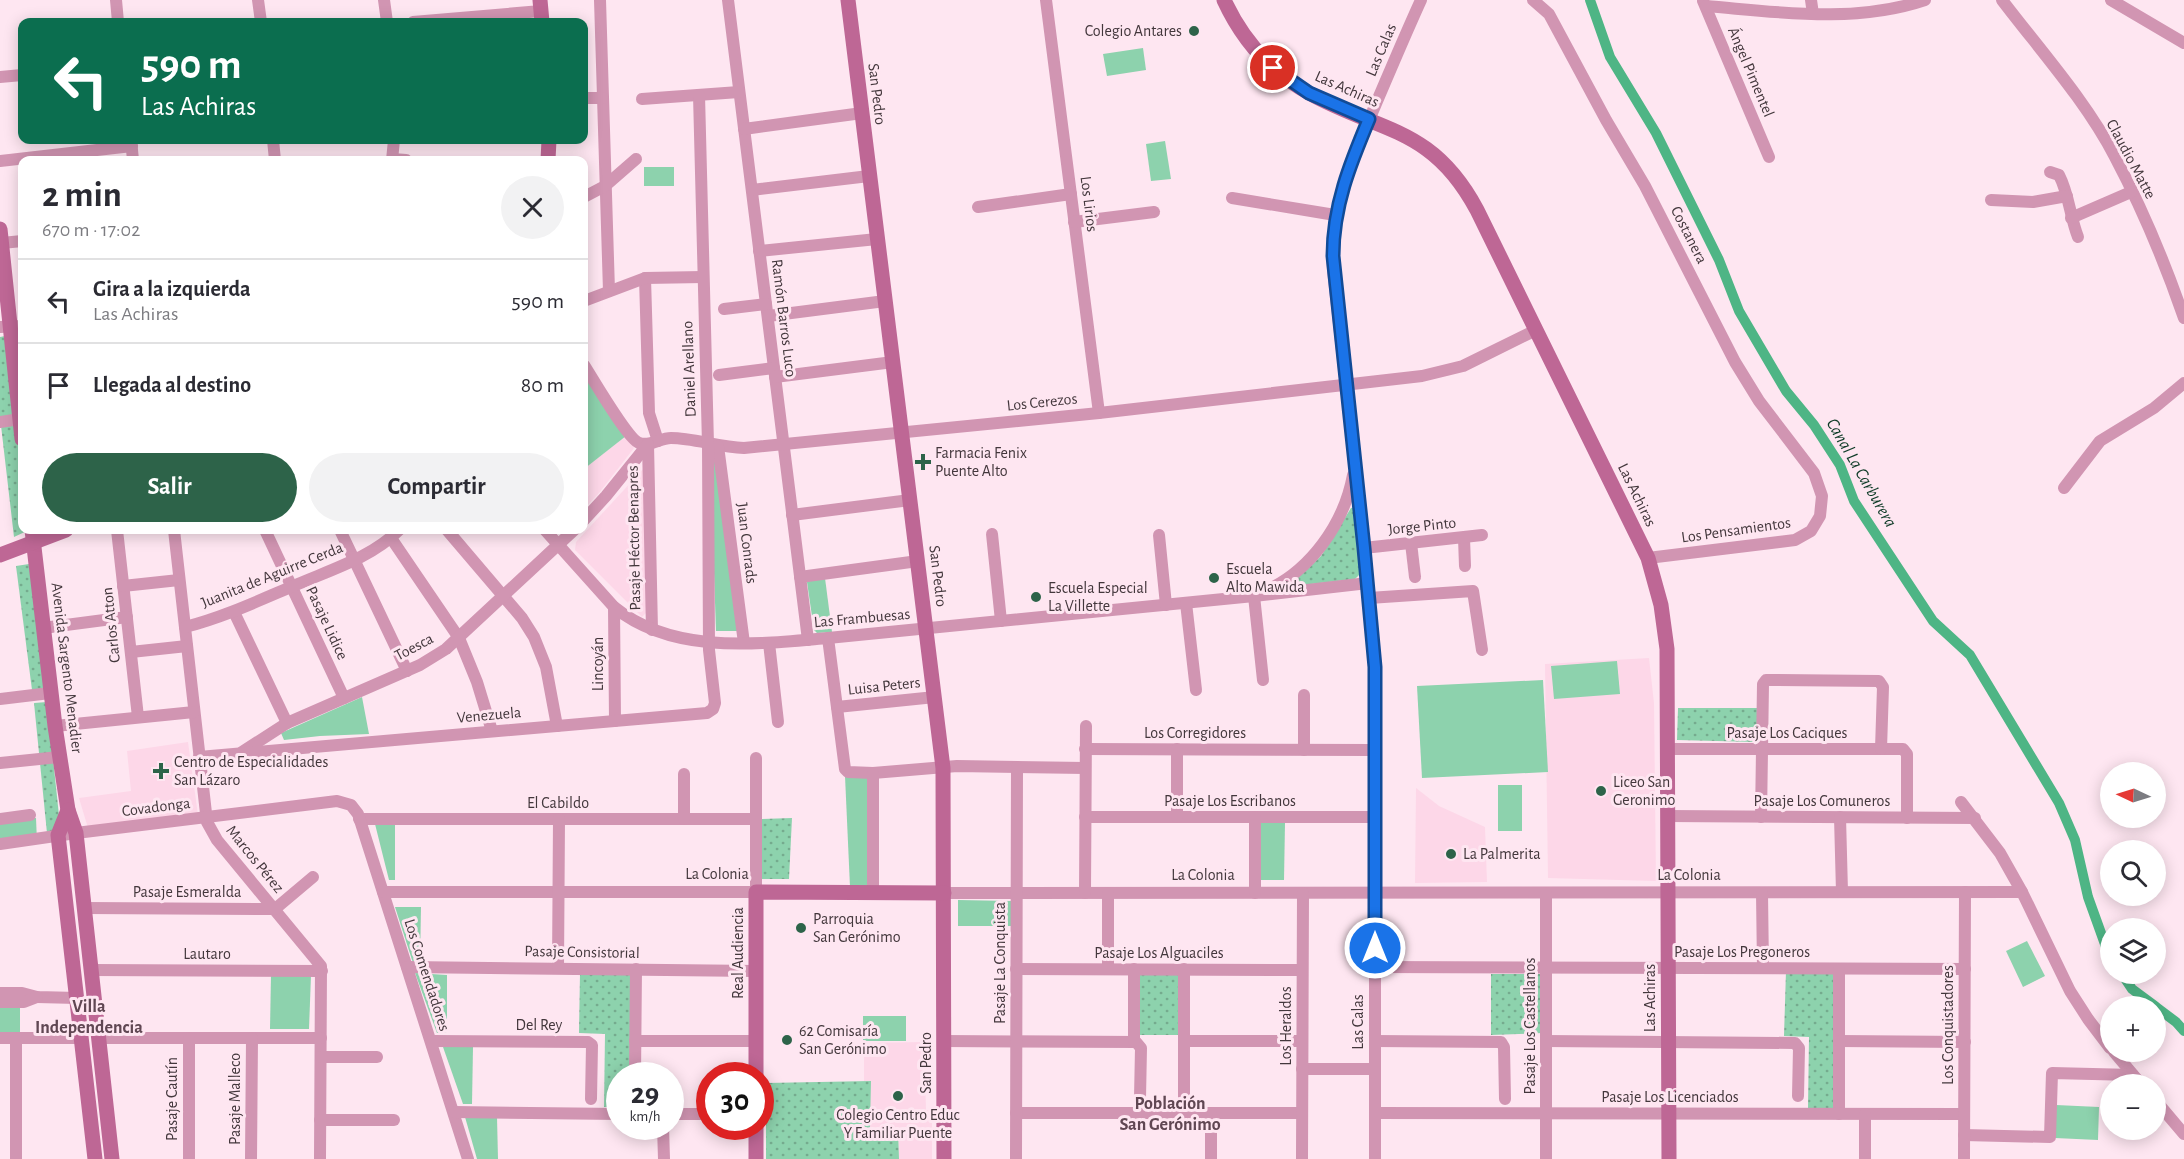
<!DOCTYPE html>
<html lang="es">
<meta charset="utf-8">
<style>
body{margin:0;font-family:"Alegreya Sans",sans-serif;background:#f2f2f3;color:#2b2b33;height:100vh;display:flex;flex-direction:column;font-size:22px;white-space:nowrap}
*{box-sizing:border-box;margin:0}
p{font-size:20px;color:#7c7c81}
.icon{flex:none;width:33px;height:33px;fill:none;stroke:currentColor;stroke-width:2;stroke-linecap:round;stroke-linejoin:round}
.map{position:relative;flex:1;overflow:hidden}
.sheet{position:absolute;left:18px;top:156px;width:570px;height:378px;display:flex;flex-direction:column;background:#fff;border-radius:12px;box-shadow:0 3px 15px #0003}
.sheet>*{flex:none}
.hud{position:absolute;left:18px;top:18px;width:570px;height:126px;border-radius:12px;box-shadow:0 3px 15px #0003;background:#0b6e4f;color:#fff;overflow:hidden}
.needle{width:39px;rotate:274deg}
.tools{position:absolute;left:2100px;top:762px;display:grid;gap:12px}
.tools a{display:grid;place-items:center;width:66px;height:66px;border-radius:50%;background:#fff;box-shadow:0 3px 15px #0003;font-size:30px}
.speed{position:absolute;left:606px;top:1062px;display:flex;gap:12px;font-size:30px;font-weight:700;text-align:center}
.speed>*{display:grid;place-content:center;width:78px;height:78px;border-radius:50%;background:#fff;box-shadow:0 3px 15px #0003;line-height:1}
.speed small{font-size:15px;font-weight:400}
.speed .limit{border:9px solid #d22;background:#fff;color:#111}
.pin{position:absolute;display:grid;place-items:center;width:51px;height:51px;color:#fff;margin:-26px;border:3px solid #fff;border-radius:50%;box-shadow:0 2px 6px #0007}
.me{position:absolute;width:66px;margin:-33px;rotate:0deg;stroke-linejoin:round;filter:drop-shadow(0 0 4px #0008)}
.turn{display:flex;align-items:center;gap:21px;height:126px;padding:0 24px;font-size:27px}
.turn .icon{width:78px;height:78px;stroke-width:2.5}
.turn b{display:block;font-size:42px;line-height:51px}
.round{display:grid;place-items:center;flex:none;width:63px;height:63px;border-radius:32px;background:#f2f2f3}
.summary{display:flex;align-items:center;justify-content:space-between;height:102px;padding:0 24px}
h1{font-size:36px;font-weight:700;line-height:45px}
.cta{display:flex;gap:12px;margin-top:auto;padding:12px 24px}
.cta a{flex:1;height:69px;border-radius:36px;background:#2d6349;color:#fff;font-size:24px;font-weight:700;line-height:69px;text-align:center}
.cta a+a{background:#f2f2f3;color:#2b2b33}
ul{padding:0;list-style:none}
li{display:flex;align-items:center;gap:18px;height:84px;padding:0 24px;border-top:2px solid #e1e1e2}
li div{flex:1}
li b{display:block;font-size:22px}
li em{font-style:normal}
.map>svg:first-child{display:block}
.built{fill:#fdd7e8}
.grass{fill:#8dd2ad}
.park{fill:url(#park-dots)}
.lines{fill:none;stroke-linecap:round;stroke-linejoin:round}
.canal{stroke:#4eb585;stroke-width:10}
.street{stroke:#d195b2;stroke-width:12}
.secondary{stroke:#be6795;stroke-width:15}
.route-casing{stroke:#114b97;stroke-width:15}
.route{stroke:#1a73e8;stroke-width:10}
.poi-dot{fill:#2d6349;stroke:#fee6f1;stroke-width:2}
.labels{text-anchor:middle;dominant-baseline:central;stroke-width:6;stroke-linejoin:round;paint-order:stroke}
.poi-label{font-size:16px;fill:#43373c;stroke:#fee6f1;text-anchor:start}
.street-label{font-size:16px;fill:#43373c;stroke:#fee6f1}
.water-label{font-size:18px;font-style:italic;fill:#0d3a26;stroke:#fee6f1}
.neighbourhood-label{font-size:18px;font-weight:bold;fill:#604753;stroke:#fee6f1}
</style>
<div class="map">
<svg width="2184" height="1159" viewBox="0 0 2184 1159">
<defs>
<pattern id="park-dots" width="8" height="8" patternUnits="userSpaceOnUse" patternTransform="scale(1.5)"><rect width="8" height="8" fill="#8dd2ad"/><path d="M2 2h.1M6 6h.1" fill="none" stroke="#75ab8e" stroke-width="1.8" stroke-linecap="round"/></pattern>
</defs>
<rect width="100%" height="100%" fill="#fee6f1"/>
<g class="built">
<path d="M626 436 634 448 599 493 584 509V469Z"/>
<path d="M646 466 648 611 642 617 575 550 576 542Z"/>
<path d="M1649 658 1654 703 1656 881 1548 878 1545 664Z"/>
<path d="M188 742 198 815 88 828 79 798 131 791 127 751Z"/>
<path d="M1416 788 1439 806 1485 827 1487 882 1415 883Z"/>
<path d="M924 1042 926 1110H932V1159H899L898 1129H870V1081H864V1043Z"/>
</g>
<g class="grass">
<path d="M1143 48 1146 70 1107 76 1103 54Z"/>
<path d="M1165 141 1171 179 1151 181 1146 144Z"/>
<rect x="644" y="167" width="30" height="19"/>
<path d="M584 373 626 436 584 469Z"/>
<path d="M716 456 738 631H716L710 457Z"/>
<path d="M825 578 832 632 817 633 814 630 807 582 811 580Z"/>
<path d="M1617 661 1620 694 1554 699 1551 666Z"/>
<path d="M1543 680 1548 772 1422 778 1417 686Z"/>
<path d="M362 697 369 734 320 736 284 740 281 733Z"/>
<path d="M845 776H870L871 887H850Z"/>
<path d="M1522 785V831H1498V785Z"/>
<path d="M36 818 37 842 0 849V821Z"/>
<path d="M1259 823H1285L1284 880H1258Z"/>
<path d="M375 824H395V880H389Z"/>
<path d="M958 900 1011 901V926H958Z"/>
<path d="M395 907H421L420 963H413Z"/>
<path d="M2027 941 2045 976 2023 987 2006 951Z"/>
<path d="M415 973 447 975V1032L437 1033Z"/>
<path d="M271 975H311L309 1029H270Z"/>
<rect x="0" y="1007" width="20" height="27"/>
<rect x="863" y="1016" width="43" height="25"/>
<path d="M443 1047H473L472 1104H463Z"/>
<path d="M2056 1105 2099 1107 2098 1140 2055 1138Z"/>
<path d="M465 1117H497L498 1159H477Z"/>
</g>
<g class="park">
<path d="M5 336 22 479V530H29L14 537 0 417V337Z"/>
<path d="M1356 507 1362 572 1355 579 1294 586 1293 582 1321 556 1351 508Z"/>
<path d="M29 564 46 689 32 690 16 566Z"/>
<path d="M47 702 60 825 56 831 47 833 34 703Z"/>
<path d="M1678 708H1757V742L1677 740Z"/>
<path d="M792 818 789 879H762L761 819Z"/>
<path d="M1786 971H1837L1836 1109H1808L1809 1037 1784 1036Z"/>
<path d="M580 973 635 974 633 1075 620 1076 619 1107H604L605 1034 579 1033Z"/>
<path d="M1491 974H1543V1033L1491 1035Z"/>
<path d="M1140 975H1178L1183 977 1181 1035H1140Z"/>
<path d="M871 1081 870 1128 898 1129 899 1159H766V1083Z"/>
</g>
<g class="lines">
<g class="canal">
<path d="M1590 0 1610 57 1656 133 1719 260 1739 311 1786 391 1814 425 1840 465 1854 501 1933 621 1970 655 2059 803 2075 840 2088 897 2106 947 2110 955"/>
<path d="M2122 974 2132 989 2155 1006"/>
<path d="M2156 1007 2176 1022 2184 1031"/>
</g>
<g class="street">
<path d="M116 0 118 22"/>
<path d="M258 0 261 22"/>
<path d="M384 0 387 22"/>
<path d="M600 0 609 291"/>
<path d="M728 0 808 640"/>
<path d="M1046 0 1099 413"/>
<path d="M1533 0 1549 14 1556 27 1606 120 1645 186 1735 362 1759 401 1814 473 1822 496 1820 516 1811 531 1795 540 1648 558"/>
<path d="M1811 0 1813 14"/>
<path d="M2002 0C2040 50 2086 101 2115 157 2142 208 2165 263 2184 318"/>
<path d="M2111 0 2184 43"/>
<path d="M1703 1 1769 157"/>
<path d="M1706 6C1778 12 1854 24 1925 0"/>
<path d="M413 22 541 11"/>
<path d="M0 77 22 75"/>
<path d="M584 98H603"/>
<path d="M642 99 739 92"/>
<path d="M744 129 862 113"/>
<path d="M131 140 133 160"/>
<path d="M273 140 275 160"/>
<path d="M393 159 406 160"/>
<path d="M392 160 394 140"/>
<path d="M0 161 132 146"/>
<path d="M2050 172 2059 175C2069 194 2070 217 2078 237"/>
<path d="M752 190 869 176"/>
<path d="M584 197 605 186 636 159"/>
<path d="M1232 198 1335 215"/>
<path d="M1991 200 2033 202 2067 196"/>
<path d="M978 207 1071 194"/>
<path d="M2071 218 2131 192"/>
<path d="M1074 222 1154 212"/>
<path d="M2 243 22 241"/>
<path d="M759 251 877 239"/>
<path d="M645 278 649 413 658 441"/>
<path d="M584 301 645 278 703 277"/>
<path d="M724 309 766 304"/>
<path d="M768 316 885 301"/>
<path d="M0 327 22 326"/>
<path d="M584 365C593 379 627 438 639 443 650 447 660 438 671 438 693 438 719 447 744 448L1099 413 1422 376 1463 366 1536 330"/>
<path d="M719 375 774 368"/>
<path d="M775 377 893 362"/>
<path d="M0 422 20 419"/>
<path d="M648 444 652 630"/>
<path d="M718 446 744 643"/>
<path d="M2064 488 2100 441 2154 408 2184 383"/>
<path d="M792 515 910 500"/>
<path d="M584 520 606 496 648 444"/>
<path d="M117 530 138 717"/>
<path d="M174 530 207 822 217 840 321 966 320 1159"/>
<path d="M265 530 344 698"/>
<path d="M340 530 407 671"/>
<path d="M447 530 522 618 534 637 546 667 557 726"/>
<path d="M545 530 614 607C673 655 757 644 828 638L1254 596 1368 583"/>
<path d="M992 534 1001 621"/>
<path d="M1159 535 1166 605"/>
<path d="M391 538 459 638 477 682 492 731"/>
<path d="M1464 538 1465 566"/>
<path d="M1411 543 1415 577"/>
<path d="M1364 548 1482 535"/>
<path d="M800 577 918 561"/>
<path d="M123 586 179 580"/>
<path d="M1263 592C1310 572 1344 524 1353 475"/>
<path d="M1254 596 1263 680"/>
<path d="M1369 598 1473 591 1482 650"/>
<path d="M1186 603 1196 690"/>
<path d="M614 607 615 721"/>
<path d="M234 612 287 723"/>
<path d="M185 627C224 617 260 600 298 584 333 569 372 557 399 530"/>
<path d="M43 628 127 617"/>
<path d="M828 638 845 769 848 772 873 773 957 766 1085 768"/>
<path d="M769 643 778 722"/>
<path d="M131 652 187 646"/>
<path d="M0 699 50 693"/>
<path d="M837 707 935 697"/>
<path d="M55 726 194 712"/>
<path d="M1085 749 1375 750"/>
<path d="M1667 749H1903L1907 754V818"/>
<path d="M1304 750V695"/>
<path d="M242 752 287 723 420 665 446 649 574 530"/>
<path d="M199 757 707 713 713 709 715 703 709 650 708 444 699 95"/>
<path d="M0 763 59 757"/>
<path d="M873 773V893"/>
<path d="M1961 802 2000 853 2022 892 2070 991 2088 1019 2110 1048"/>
<path d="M1667 816 1975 818"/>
<path d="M1085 817H1375"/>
<path d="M1177 817V749"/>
<path d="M1761 817 1763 684 1766 680 1879 681 1883 687 1881 749"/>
<path d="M1840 817 1842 892"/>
<path d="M0 819 30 815"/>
<path d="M359 819H756"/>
<path d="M684 819V774"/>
<path d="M0 844 76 833 337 801 351 805 358 814 468 1159"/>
<path d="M383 892H756V758"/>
<path d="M944 893 2022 892"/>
<path d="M1085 893 1086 726"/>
<path d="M1108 893V969"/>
<path d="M1255 893V817"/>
<path d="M1762 893 1763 968"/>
<path d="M85 908 275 909 313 877"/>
<path d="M407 967 756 971"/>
<path d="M1375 967 1965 969"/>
<path d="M558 968 559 819"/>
<path d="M1016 969 1302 970"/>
<path d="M1839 969V1114"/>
<path d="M91 970 322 971"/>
<path d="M0 993H22L37 997 77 998"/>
<path d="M0 1002H24L37 997"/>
<path d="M0 1038H81"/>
<path d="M99 1038H321"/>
<path d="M432 1041 588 1042 592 1045 591 1099"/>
<path d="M635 1041H756"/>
<path d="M944 1041 1136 1042 1141 1048 1140 1098"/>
<path d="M1134 1041V969"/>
<path d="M1184 1041H1302"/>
<path d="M1375 1041 1501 1042 1504 1047 1505 1099"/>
<path d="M1546 1041 1795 1043 1799 1048 1798 1096"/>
<path d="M1839 1041 1965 1042"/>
<path d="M2114 1052 2141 1084"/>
<path d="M321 1057H377"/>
<path d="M1302 1069H1375"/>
<path d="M635 1076 636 969"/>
<path d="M2156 1101 2184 1134"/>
<path d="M454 1112 620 1114"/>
<path d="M1184 1112V969"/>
<path d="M1016 1113H1302"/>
<path d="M1375 1113 1964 1114"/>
<path d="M670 1114H710"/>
<path d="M320 1120H394"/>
<path d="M663 1126 664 1159"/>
<path d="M1964 1135 2050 1137 2052 1073 2133 1075"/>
<path d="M16 1159V1038"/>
<path d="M189 1159V1038"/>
<path d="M251 1159 252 1038"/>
<path d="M1016 1159 1017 767"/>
<path d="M1211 1159V1113"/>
<path d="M1302 1159 1303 893"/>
<path d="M1375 1159V667L1364 548 1333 270C1329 208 1351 161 1375 106 1390 71 1405 35 1421 0"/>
<path d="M1546 1159V893"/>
<path d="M1865 1159V1114"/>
<path d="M1964 1159 1965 892"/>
</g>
<g class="secondary">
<path d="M540 0 542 22"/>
<path d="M848 0 943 768 944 1159"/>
<path d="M1224 0C1242 39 1271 72 1309 93 1381 133 1432 126 1477 210L1648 558 1661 605 1667 649 1669 1159"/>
<path d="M548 160 549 140"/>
<path d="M0 229 22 439"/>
<path d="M32 530 55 726 68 810 76 833 112 1159"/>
<path d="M0 555 66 530"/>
<path d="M68 810 58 835 95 1159"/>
<path d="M756 1076V892L944 893"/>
<path d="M756 1126V1159"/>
</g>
</g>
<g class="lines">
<g class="route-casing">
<path id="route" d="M1273 68 1309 93 1369 119C1350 164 1333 206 1333 256L1364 548 1375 667V948"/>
</g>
<use href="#route" class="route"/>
</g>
<g class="poi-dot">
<circle cx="1194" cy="31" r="6"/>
<path d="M920 453h6v6h6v6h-6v6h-6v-6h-6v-6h6z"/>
<circle cx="1214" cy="578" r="6"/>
<circle cx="1036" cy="597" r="6"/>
<path d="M158 762h6v6h6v6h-6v6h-6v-6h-6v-6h6z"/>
<circle cx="1601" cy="791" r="6"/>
<circle cx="1451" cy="854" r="6"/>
<circle cx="801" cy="928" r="6"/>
<circle cx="787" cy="1040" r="6"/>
<circle cx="898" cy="1096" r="6"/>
</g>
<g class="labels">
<g class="poi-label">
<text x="1182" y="31" text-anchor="end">Colegio Antares</text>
<text x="935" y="453">Farmacia Fenix<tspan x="935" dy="18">Puente Alto</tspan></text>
<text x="1226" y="569">Escuela<tspan x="1226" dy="18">Alto Mawida</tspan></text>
<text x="1048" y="588">Escuela Especial<tspan x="1048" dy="18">La Villette</tspan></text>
<text x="174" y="762">Centro de Especialidades<tspan x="174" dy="18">San Lázaro</tspan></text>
<text x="1613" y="782">Liceo San<tspan x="1613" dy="18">Geronimo</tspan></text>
<text x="1463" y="854">La Palmerita</text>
<text x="813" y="919">Parroquia<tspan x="813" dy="18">San Gerónimo</tspan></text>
<text x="799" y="1031">62 Comisaría<tspan x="799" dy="18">San Gerónimo</tspan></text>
<text x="898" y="1115" text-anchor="middle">Colegio Centro Educ<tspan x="898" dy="18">Y Familiar Puente</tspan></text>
</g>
<g class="street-label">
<text transform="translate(1381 50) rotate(-67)">Las Calas</text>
<text transform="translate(1751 72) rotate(67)">Ángel Pimentel</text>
<text transform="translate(1347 89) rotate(24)">Las Achiras</text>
<text transform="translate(877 94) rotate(83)">San Pedro</text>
<text transform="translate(2131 159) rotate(62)">Claudio Matte</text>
<text transform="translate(1089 204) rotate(83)">Los Lirios</text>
<text transform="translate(1689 235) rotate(63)">Costanera</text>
<text transform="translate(784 318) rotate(83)">Ramón Barros Luco</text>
<text transform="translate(689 369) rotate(-92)">Daniel Arellano</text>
<text transform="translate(1042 402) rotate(-6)">Los Cerezos</text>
<text transform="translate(1637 495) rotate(64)">Las Achiras</text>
<text transform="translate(1422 526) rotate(-6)">Jorge Pinto</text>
<text transform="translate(1736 530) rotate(-8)">Los Pensamientos</text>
<text transform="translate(634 538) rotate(-91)">Pasaje Héctor Benapres</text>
<text transform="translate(747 543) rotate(83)">Juan Conrads</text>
<text transform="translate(272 575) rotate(-22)">Juanita de Aguirre Cerda</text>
<text transform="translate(938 576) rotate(83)">San Pedro</text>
<text transform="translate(862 618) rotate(-5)">Las Frambuesas</text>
<text transform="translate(327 623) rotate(65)">Pasaje Lidice</text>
<text transform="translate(111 625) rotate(-96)">Carlos Atton</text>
<text transform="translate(414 647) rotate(-28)">Toesca</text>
<text transform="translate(598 664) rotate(-90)">Lincoyán</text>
<text transform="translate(67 668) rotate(83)">Avenida Sargento Menadier</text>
<text transform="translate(884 686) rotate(-6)">Luisa Peters</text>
<text transform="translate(489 715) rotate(-5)">Venezuela</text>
<text x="1195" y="733">Los Corregidores</text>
<text x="1787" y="733">Pasaje Los Caciques</text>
<text x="1230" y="801">Pasaje Los Escribanos</text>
<text x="1822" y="801">Pasaje Los Comuneros</text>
<text x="558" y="803">El Cabildo</text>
<text transform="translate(156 807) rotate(-7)">Covadonga</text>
<text transform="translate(255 859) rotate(51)">Marcos Pérez</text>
<text x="717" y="874">La Colonia</text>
<text x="1203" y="875">La Colonia</text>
<text x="1689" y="875">La Colonia</text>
<text x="187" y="892">Pasaje Esmeralda</text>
<text transform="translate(582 952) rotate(1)">Pasaje Consistorial</text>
<text x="1742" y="952">Pasaje Los Pregoneros</text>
<text transform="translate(738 953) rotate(-90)">Real Audiencia</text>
<text x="1159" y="953">Pasaje Los Alguaciles</text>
<text x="207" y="954">Lautaro</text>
<text transform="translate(1000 963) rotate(-90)">Pasaje La Conquista</text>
<text transform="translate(427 975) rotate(72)">Los Comendadores</text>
<text transform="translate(1650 998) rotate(-90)">Las Achiras</text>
<text transform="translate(1358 1022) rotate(-90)">Las Calas</text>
<text x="539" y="1025">Del Rey</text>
<text transform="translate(1948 1025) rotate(-90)">Los Conquistadores</text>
<text transform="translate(1286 1026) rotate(-90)">Los Heraldos</text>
<text transform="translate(1530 1026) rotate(-90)">Pasaje Los Castellanos</text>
<text transform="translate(926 1063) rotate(-90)">San Pedro</text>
<text x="1670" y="1097">Pasaje Los Licenciados</text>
<text transform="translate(172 1099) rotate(-90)">Pasaje Cautín</text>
<text transform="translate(235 1099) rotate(-90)">Pasaje Malleco</text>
</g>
<g class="water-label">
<text transform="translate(1861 473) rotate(60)">Canal La Carburera</text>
</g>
<g class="neighbourhood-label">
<text x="89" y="1007">Villa<tspan x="89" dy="21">Independencia</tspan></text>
<text x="1170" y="1104">Población<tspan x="1170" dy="21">San Gerónimo</tspan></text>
</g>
</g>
</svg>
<div class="tools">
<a><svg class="needle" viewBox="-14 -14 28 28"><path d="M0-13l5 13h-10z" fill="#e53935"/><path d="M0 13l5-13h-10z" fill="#7c7c81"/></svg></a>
<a><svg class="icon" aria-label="search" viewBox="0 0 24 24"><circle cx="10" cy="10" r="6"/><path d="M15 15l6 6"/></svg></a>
<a><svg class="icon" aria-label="layers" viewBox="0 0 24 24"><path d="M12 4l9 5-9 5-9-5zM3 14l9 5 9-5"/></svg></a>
<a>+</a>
<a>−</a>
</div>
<div class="speed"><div>29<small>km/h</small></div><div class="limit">30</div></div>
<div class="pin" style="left:1273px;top:68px;background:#d93025"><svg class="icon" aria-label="arrive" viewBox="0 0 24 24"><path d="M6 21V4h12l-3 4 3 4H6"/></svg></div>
<svg class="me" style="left:1375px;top:948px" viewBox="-20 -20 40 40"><circle r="17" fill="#1a73e8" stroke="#fff" stroke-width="3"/><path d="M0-11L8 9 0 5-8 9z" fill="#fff"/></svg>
<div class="hud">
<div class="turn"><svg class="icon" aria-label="left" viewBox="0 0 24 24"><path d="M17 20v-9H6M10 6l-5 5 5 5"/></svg><div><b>590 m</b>Las Achiras</div></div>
</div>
<section class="sheet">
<div class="summary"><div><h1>2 min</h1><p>670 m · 17:02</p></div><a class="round"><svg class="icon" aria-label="close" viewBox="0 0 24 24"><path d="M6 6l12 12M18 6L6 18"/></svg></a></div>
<ul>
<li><svg class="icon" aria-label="left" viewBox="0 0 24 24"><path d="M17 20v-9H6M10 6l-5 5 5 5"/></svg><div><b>Gira a la izquierda</b><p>Las Achiras</p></div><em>590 m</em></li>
<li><svg class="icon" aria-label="arrive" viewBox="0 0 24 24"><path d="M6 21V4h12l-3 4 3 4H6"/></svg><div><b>Llegada al destino</b></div><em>80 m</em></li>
</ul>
<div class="cta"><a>Salir</a><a>Compartir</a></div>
</section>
</div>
